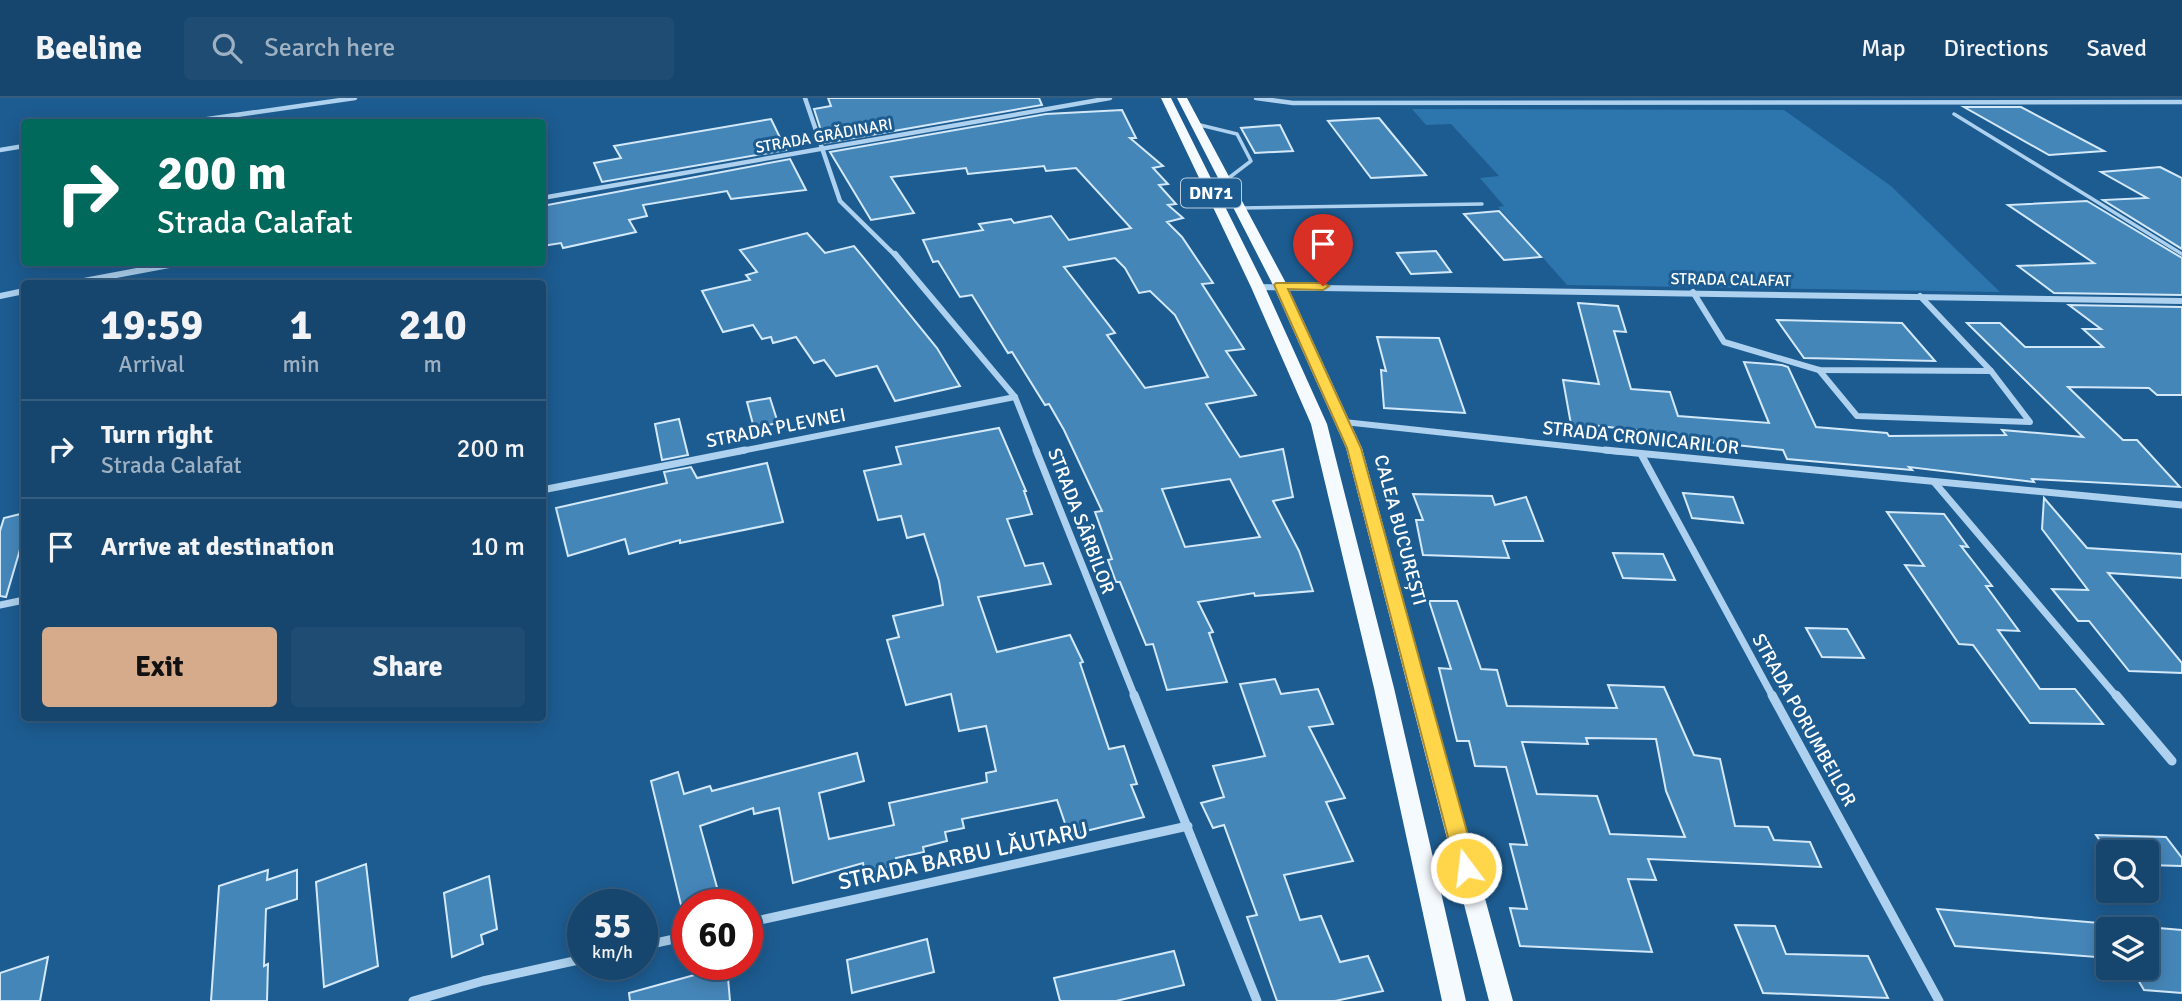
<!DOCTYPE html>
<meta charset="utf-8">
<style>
body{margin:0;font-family:Signika,sans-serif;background:#1f4c72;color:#f1f3f6;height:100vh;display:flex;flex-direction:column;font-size:26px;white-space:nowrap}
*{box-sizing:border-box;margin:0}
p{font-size:23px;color:#9eb1c2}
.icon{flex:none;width:38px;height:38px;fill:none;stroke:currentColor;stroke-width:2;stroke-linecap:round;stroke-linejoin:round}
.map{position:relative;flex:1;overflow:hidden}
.sheet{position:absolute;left:21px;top:182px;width:525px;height:441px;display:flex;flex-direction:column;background:#16456d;border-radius:7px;box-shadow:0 4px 18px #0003,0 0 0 2px #355d80}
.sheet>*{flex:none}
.hud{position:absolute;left:21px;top:21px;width:525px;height:147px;border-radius:7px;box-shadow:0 4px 18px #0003,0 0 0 2px #355d80;background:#00695c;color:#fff;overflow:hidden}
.tools{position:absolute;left:2096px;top:742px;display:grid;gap:14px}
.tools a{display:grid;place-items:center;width:63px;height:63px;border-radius:7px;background:#16456d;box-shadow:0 4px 18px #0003,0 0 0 2px #355d80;font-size:35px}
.speed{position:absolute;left:567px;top:791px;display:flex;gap:14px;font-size:35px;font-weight:700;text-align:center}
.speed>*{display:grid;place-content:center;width:91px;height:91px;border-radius:50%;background:#16456d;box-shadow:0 4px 18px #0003,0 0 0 2px #355d80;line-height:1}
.speed small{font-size:18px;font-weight:400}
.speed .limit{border:10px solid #d22;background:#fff;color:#111}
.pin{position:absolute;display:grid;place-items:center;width:60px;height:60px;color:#fff;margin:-72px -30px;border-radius:50% 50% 50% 0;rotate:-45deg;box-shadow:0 0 7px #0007}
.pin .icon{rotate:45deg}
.me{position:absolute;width:77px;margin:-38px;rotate:345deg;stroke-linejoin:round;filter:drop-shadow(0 0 5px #0008)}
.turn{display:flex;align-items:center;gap:24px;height:147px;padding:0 21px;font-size:32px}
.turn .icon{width:91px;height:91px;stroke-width:2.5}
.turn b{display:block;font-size:49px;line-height:60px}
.eta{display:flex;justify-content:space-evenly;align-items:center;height:119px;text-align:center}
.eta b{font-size:42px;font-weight:700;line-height:49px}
.action{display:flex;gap:14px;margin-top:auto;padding:14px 21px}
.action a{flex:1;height:80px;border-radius:7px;background:#d6ab8b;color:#111;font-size:28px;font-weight:700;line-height:80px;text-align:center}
.action a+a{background:#1f4c72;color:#f1f3f6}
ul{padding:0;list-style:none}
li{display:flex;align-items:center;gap:21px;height:98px;padding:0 21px;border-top:2px solid #355d80}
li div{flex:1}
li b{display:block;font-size:26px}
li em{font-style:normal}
header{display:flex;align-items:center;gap:42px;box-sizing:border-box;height:98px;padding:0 35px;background:#16456d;border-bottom:2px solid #355d80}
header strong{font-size:33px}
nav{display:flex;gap:38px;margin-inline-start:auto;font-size:24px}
.search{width:490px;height:63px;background:#1f4c72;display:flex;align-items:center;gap:18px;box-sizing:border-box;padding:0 24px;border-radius:7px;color:#9eb1c2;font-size:26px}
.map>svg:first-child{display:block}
.green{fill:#2d75ad}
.building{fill:#4586b9;stroke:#d3e9fa;stroke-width:2;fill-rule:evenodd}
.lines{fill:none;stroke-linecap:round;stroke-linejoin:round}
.lane{stroke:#add1ee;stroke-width:3.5}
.street-far3{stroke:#add1ee;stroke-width:4.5}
.street-far2{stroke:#add1ee;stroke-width:6}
.street-far1{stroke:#add1ee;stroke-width:7}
.street{stroke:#add1ee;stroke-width:9}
.primary{fill:#f5faff;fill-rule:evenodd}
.route{fill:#ffd54a;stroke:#a68a30;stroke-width:2}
.labels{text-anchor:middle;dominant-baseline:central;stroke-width:6;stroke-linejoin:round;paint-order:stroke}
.far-street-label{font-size:16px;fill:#fff;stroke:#1d5c91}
.shield{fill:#1d5c91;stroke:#bbcede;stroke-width:2}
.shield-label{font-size:18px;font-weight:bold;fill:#fff}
.street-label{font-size:19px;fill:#fff;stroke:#1d5c91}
.near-street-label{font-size:23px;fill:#fff;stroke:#1d5c91}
</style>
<header>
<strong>Beeline</strong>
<div class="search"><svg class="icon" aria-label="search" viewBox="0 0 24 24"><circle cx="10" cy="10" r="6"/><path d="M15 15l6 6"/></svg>Search here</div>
<nav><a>Map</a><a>Directions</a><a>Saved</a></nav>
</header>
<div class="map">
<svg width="2182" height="903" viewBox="0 0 2182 903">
<rect width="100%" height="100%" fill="#1d5c91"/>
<path class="green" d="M1412 11 1784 12 1891 88 2000 194 1567 187 1498 109 1504 108 1480 80 1499 78 1451 26 1426 27Z"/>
<g class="building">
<path d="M828 0H1039L1042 7 825 45 814 11 831 8Z"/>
<path d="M1964 9H2021L2104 53 2049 57Z"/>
<path d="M1122 12 1136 40H1130L1163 68 1153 70 1168 86 1159 87 1176 106 1168 107 1183 120 1167 124 1182 139 1213 185 1202 186 1244 251 1226 253 1256 297 1206 306 1240 359 1283 351 1293 399 1273 403 1299 453 1313 493 1255 498 1254 495 1198 504 1213 534 1209 535 1227 584 1167 592 1153 546 1146 547 1120 484H1116L1108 462 1112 461 1095 414 1102 413 1064 332 1049 306 1045 307 1012 254 1008 255 972 197 960 199 938 163 933 164 923 142 983 132 979 126 1011 121 1014 125 1051 118 1069 142 1131 130 1076 70 1046 73 1044 68 968 76 966 70 891 79 914 115 871 122 830 54 1046 16ZM1115 160 1125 170 1139 195 1150 193 1175 217 1208 279 1145 290 1107 237 1115 235 1064 169ZM1230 381 1260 439 1185 449 1162 391Z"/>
<path d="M1379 20 1426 77 1371 80 1328 23Z"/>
<path d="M771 21 786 52 602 84 594 65 621 60 614 48Z"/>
<path d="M1280 27 1293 53 1255 55 1241 30Z"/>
<path d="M790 61 806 92 731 101 727 93 643 107 647 118 629 122 636 134 563 150 561 145 542 148V108Z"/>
<path d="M2160 69 2182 80V151L2103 102 2147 100 2101 74Z"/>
<path d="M2087 103 2182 160V197L2054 195 2018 168 2094 165 2008 107Z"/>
<path d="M1499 113 1541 159 1504 162 1464 116Z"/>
<path d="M807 135 825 155 854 148 937 250 960 288 895 303 877 268 836 278 824 262 814 265 796 239 773 245 771 239 762 241 753 227 723 234 702 193 750 182 746 177 757 174 740 152Z"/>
<path d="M1436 153 1451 174 1411 176 1397 155Z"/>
<path d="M1578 205 1618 208 1626 234 1614 233 1631 291 1670 294 1678 318 1769 325 1744 264 1782 267 1788 269 1816 329 1887 335 1889 338 2006 337 2002 332 2083 339 1967 225H2000L2025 249H2103L2083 231H2101L2069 207 2182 209V297H2157L2149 290 2068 289 2123 342H2137L2180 389 2032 381 2034 384 1909 369 1912 372 1787 361 1783 352 1661 339 1660 335 1599 328 1600 335 1572 332 1563 282 1599 286Z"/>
<path d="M1777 222 1902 225 1935 263 1804 260Z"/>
<path d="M1377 239 1439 240 1465 315 1384 310 1381 272 1386 273Z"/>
<path d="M770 300 778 325 754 330 747 304Z"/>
<path d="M679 321 688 357 662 362 655 326Z"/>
<path d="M999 330 1026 393H1024L1032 416 1007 421 1025 468 1043 465 1051 486 978 499 997 554 1070 537 1083 564 1080 565 1109 651 1124 648 1137 686 1131 687 1144 719 1069 737 1057 702 962 721 964 730 945 734 947 743 923 749 924 754 896 760 897 767 865 775 863 765 793 785 779 710 754 716 753 710 700 728 718 793 681 807 651 683 678 674 684 696 710 688 712 693 857 655 864 683 819 695 829 741 894 727 889 705 987 684 986 675 996 673 986 628 959 633 951 596 906 607 887 542 899 539 893 518 943 507 939 483 924 436 907 440 901 418 878 422 864 373 901 366 896 349Z"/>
<path d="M767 365 783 424 680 445V442L629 456 625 441 568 458 556 410 667 385 664 374 691 369 697 380Z"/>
<path d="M1683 395 1733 399 1743 425 1692 420Z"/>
<path d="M1413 396 1492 398 1495 407 1526 399 1543 443H1503L1509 460 1423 457 1416 422H1423Z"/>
<path d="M2044 400 2087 450 2182 456V480L2108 475 2182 565V575L2129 573 2089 523H2078L2052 491 2088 492 2042 431Z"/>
<path d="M1887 414 1944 416 1968 449 1961 448 1992 488H1986L2019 533 1998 532 2040 591H2075L2103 626 2030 625 1973 547 1959 546 1905 467 1924 468Z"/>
<path d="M24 415V438L6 499 0 498V433L4 420Z"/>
<path d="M1613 455 1663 456 1675 482 1623 480Z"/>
<path d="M1429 503H1457L1481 571 1497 572 1507 608 1617 610 1608 587 1664 589 1694 657 1720 661 1735 728 1768 729 1774 742 1810 744 1821 769 1648 761 1656 782 1628 781 1652 854 1520 848 1510 810 1527 811 1510 746 1527 747 1506 669 1475 668 1469 643H1457L1439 570 1451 571ZM1586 640 1656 641 1666 693 1685 739 1610 736 1597 698 1537 696 1522 644 1588 646Z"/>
<path d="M1806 530 1847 531 1864 560 1822 559Z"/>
<path d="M1275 581 1281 596 1318 591 1333 626 1309 629 1345 700 1326 704 1353 763 1284 777 1300 822 1321 818 1340 864 1368 858 1383 893 1335 903H1277L1247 819 1257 817 1224 727 1213 730 1201 705 1224 699 1213 668 1265 658 1240 586Z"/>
<path d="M2096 737 2166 739 2182 760V768L2147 767V754L2109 755Z"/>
<path d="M366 766 378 868 324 889 316 784Z"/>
<path d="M268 772 267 782 297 772V801L266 811 264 868 268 866 267 903H211L219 788Z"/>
<path d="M489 778 497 831 481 837 483 846 452 859 444 795Z"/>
<path d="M1937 811 2182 832V895L2144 892 2131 870H2147V831H2109V860L1955 848Z"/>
<path d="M1735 827 1775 828 1786 856 1868 858 1888 900 1763 895Z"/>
<path d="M927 841 934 874 852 895 847 862Z"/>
<path d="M1174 853 1184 887 1116 903H1060L1054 880Z"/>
<path d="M48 859 40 903H0V875Z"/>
<path d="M727 868 730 903H630L629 895Z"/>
</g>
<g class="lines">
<g class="lane">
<path d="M1954 16 2182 156"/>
<path d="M1196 26 1237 36 1251 63 1230 79V85"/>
<path d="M1241 110 1482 106"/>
</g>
<g class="street-far3">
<path d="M805 0 840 103 896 158"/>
<path d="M1256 0 1293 5 2182 4"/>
<path d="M187 24 355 0"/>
<path d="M0 52 24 48"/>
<path d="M542 100 1110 0"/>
</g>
<g class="street-far2">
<path d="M895 156 1015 299 1037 354"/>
<path d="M68 186 185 164"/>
<path d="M1258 189 2182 203"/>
<path d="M1693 194 1724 244 1819 272 1991 273 1920 198"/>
<path d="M0 198 24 193"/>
<path d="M1819 272 1857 318 2030 324 1991 273"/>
<path d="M1344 324 1622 354"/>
<path d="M736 354 1015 299"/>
</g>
<g class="street-far1">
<path d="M1036 352 1135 599"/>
<path d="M1605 352 2182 407"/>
<path d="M1641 356 1773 599"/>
<path d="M1935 385 2117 599"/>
<path d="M542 392 745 352"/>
<path d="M0 507 24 502"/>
</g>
<g class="street">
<path d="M1134 597 1257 903"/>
<path d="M1772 597 1939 903"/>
<path d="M2116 597 2172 663"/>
<path d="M747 825 1188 728"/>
<path d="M642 848 688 838"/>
<path d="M413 903 483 883 583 861"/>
</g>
<g class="primary">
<path d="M1161 0H1171L1265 189 1327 326 1394 590 1466 903H1442L1374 590 1311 326 1251 189Z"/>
<path d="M1177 0H1187L1287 187 1362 350 1513 903H1489L1346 350 1273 187Z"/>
</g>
</g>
<path class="route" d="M1276 185H1323L1329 188 1323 192 1288 191 1361 350 1477 770 1474 776 1466 779 1459 776 1456 770 1347 350 1274 187Z"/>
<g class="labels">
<g class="far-street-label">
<text transform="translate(824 38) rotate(-10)">STRADA GRĂDINARI</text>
<text transform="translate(1731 182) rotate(1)">STRADA CALAFAT</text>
</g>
<rect class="shield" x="1181" y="80.5" width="60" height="29" rx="5"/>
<g class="shield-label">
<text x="1211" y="95">DN71</text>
</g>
<g class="street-label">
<text transform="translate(776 330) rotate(-11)">STRADA PLEVNEI</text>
<text transform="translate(1641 340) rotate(6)">STRADA CRONICARILOR</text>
<text transform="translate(1081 423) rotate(69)">STRADA SÂRBILOR</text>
<text transform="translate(1400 432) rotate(75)">CALEA BUCUREȘTI</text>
<text transform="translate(1804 622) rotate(61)">STRADA PORUMBEILOR</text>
</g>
<g class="near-street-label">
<text transform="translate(963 758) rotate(-12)">STRADA BARBU LĂUTARU</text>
</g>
</g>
</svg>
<div class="tools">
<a><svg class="icon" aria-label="search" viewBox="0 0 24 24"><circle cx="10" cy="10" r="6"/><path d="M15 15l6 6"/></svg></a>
<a><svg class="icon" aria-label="layers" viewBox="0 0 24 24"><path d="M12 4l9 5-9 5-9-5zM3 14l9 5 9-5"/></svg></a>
</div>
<div class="speed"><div>55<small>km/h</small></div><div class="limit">60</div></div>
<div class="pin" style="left:1323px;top:188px;background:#d93025"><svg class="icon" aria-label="arrive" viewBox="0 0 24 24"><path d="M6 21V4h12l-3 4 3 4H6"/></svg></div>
<svg class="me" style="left:1466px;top:770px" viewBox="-20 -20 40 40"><circle r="17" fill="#ffd54a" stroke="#fff" stroke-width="3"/><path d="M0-11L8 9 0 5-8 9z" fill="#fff"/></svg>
<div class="hud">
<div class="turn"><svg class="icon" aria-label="right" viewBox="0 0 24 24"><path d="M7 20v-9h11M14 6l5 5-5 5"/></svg><div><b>200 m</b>Strada Calafat</div></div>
</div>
<section class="sheet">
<div class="eta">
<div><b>19:59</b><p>Arrival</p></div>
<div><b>1</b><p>min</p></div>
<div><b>210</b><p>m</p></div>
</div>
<ul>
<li><svg class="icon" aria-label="right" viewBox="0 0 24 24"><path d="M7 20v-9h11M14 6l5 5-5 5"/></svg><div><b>Turn right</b><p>Strada Calafat</p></div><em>200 m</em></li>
<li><svg class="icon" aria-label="arrive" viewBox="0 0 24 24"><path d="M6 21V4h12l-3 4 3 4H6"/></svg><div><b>Arrive at destination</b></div><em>10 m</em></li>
</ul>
<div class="action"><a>Exit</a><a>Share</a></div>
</section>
</div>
